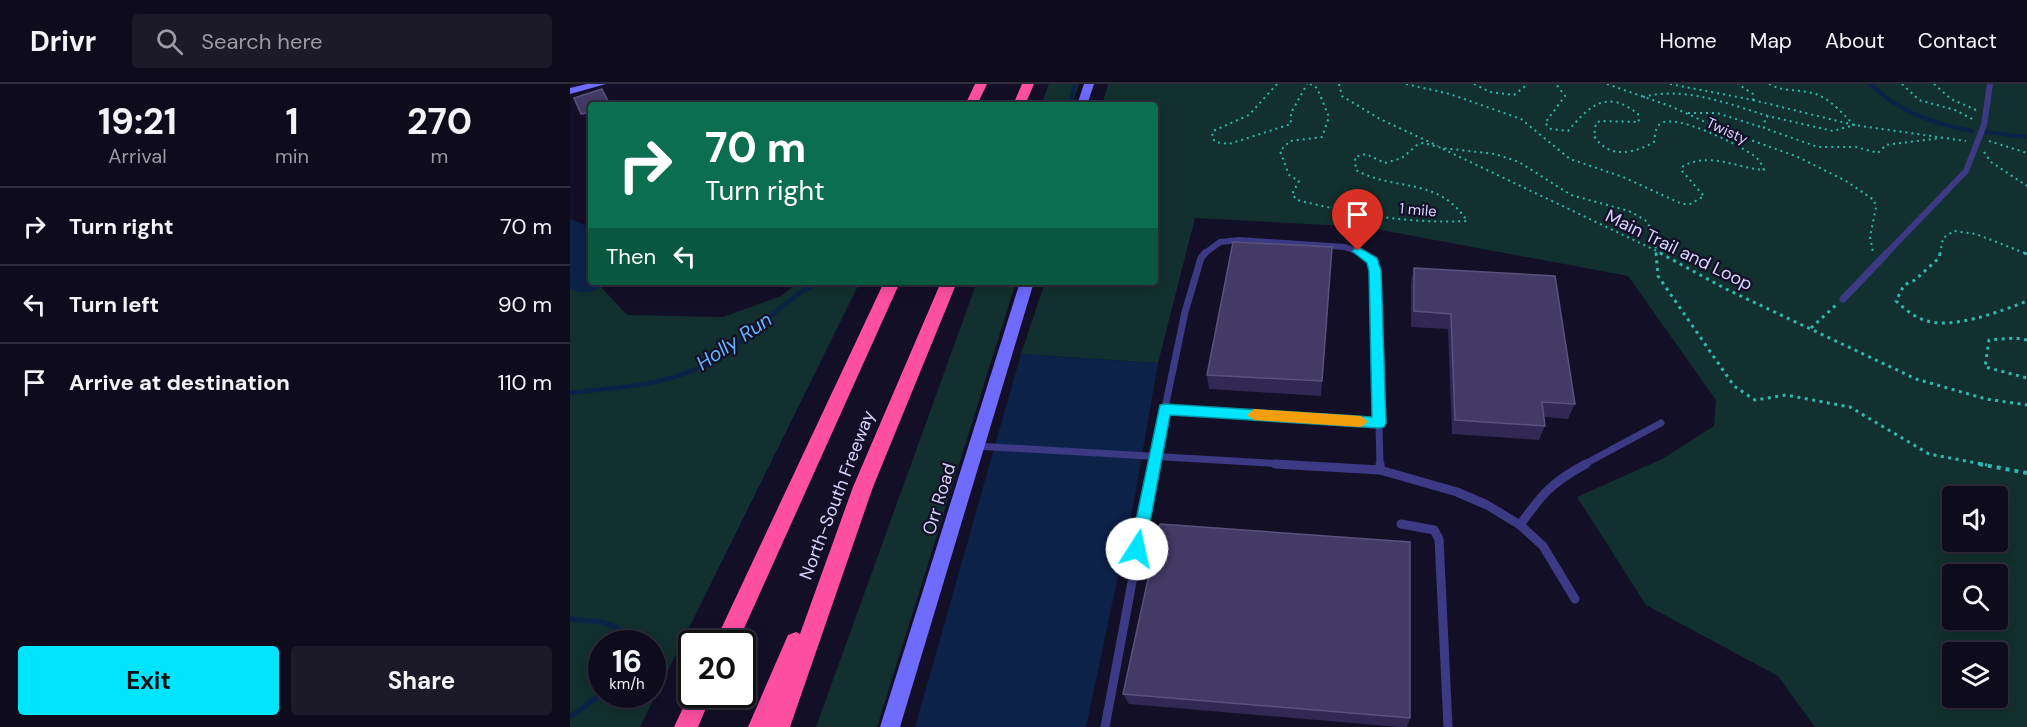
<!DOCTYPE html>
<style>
body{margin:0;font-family:"DM Sans",sans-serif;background:#1c1929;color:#f1f3f6;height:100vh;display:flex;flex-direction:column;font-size:22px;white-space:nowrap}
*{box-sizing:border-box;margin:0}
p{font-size:20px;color:#9b9ba3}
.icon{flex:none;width:33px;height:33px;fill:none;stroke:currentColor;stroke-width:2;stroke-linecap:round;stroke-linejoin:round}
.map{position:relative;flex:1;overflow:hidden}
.details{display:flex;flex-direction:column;background:#0e0b1c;width:570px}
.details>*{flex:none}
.guide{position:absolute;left:18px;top:18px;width:570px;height:183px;border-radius:6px;box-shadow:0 3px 15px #0003,0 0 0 2px #2e2b3b;background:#0b6e4f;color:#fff;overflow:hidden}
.buttons{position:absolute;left:1372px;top:402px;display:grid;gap:12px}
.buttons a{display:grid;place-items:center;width:66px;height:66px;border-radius:6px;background:#0e0b1c;box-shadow:0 3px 15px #0003,0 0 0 2px #2e2b3b;font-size:30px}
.speed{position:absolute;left:18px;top:546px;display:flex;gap:12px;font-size:30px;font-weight:700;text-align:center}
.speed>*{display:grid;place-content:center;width:78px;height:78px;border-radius:50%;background:#0e0b1c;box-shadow:0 3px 15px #0003,0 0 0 2px #2e2b3b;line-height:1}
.speed small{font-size:15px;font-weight:400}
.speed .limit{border:3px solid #111;border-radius:9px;background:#fff;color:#111}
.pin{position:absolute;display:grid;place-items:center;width:51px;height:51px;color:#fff;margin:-62px -26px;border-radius:50% 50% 50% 0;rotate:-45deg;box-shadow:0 0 6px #0007}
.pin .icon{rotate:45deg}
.me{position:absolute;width:66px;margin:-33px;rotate:10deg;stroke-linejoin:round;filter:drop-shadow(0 0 4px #0008)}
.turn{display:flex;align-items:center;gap:21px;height:126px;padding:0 18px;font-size:27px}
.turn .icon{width:78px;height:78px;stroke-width:2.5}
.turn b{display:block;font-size:42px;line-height:51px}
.then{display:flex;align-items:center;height:57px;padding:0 18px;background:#0003;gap:12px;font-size:22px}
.eta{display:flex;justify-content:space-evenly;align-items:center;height:102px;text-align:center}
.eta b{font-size:36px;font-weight:700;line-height:42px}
.button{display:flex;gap:12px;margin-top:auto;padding:12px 18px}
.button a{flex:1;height:69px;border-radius:6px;background:#00e5ff;color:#111;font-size:24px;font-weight:700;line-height:69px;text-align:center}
.button a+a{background:#1c1929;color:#f1f3f6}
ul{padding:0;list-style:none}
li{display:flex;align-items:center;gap:18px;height:78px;padding:0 18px;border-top:2px solid #2e2b3b}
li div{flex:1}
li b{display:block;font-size:22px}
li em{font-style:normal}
header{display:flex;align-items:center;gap:36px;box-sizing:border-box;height:84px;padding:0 30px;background:#0e0b1c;border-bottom:2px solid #2e2b3b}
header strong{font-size:28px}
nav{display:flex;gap:33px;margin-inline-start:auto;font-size:21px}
.search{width:420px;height:54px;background:#1c1929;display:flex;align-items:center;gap:15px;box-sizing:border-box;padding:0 21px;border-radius:6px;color:#9b9ba3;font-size:22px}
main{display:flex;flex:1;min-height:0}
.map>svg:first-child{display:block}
.green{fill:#12302f;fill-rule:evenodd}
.water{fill:#0c2248}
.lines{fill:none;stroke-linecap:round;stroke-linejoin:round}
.stream-far2{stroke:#0c2248;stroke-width:4}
.stream-far1{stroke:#0c2248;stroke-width:4.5}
.stream{stroke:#0c2248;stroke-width:5}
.path-far2{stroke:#2fb8b0;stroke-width:2;stroke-dasharray:2 4;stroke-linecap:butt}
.path-far1{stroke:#2fb8b0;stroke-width:3;stroke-dasharray:3 4.5;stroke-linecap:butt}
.path{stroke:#2fb8b0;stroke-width:4;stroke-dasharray:4 5;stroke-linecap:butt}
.lane-far2{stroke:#3d3a85;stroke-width:6}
.lane-far1{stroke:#3d3a85;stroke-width:7}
.lane{stroke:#3d3a85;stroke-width:9}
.secondary{fill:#6f6bff;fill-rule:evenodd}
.highway{fill:#ff4fa3;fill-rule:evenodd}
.wall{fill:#312854}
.shaded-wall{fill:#1d163a}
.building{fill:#433a66;stroke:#5a527e;stroke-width:1.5}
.route{fill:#00e5ff;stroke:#0095a6;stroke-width:1.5}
.slow{fill:#f59e0b}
.labels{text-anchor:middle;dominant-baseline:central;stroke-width:4.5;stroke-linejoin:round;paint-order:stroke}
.far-street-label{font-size:15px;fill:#d9d4ff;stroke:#130f26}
.street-label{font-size:18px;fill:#d9d4ff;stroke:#130f26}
.water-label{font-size:20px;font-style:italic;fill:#62b6ff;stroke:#130f26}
</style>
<header>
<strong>Drivr</strong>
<div class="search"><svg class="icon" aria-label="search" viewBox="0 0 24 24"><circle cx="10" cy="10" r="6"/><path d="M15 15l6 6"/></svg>Search here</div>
<nav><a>Home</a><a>Map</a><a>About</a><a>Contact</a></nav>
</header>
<main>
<section class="details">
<div class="eta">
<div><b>19:21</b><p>Arrival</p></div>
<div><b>1</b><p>min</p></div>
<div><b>270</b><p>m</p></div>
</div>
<ul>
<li><svg class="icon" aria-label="right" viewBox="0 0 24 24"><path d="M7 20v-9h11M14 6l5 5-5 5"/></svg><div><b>Turn right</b></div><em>70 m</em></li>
<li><svg class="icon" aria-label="left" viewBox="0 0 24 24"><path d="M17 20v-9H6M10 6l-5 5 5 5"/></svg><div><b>Turn left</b></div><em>90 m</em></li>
<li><svg class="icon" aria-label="arrive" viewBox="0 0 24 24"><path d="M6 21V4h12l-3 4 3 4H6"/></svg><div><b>Arrive at destination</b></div><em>110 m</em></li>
</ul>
<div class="button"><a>Exit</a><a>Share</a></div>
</section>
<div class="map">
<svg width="1457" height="643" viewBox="0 0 1457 643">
<rect width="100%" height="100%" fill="#130f26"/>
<g class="green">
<path d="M479 0H509L502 21H471Z"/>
<path d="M538 0H1457V643H1245L1208 592 1076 521 1007 413 1092 375 1144 342 1146 316 1058 192 795 143 625 134 588 279 451 270 475 198H585V21H532ZM1383 412H1428V458H1383ZM1383 490H1428V536H1383ZM1383 568H1428V614H1383Z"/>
<path d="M0 196 31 203 57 231 153 233 211 212 228 198H290L70 643H0ZM32 560H82V610H32Z"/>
<path d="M407 198H446L307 643H246Z"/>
</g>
<g class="water">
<path d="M0 135 21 143V198H34C27 210 11 211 0 204Z"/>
<path d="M451 270 588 279 565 412 516 643H345Z"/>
</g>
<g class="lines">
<g class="stream-far2">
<path d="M1300 0C1330 28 1362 40 1402 47"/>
<path d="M500 21 505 0"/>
<path d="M1416 48 1457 53"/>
</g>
<path class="stream-far1" d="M0 309C47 303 100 302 142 277 180 255 209 219 248 198"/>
<g class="stream">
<path d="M0 535 32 538 55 547 60 560"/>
<path d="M0 633 32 610"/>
</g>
<g class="path-far2">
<path d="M707 0 679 31 643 47 642 53 645 58 659 60 721 40V29L737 0"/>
<path d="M740 0 747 4 759 33 752 53 720 57 710 67 719 91 729 97 722 110 727 116C783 130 839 140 897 137 868 92 825 108 786 86L785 73 796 70 815 79 832 74 847 61 853 59 872 64 925 70 949 78 1001 111 1059 127 1075 136 1085 150 1086 170"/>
<path d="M769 0 772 12 810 35 868 62"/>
<path d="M836 0 880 10 951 35 1000 75 1053 93 1112 120H1120L1134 112 1112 87V83C1139 67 1166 84 1194 86 1191 79 1189 75 1183 71 1169 61 1104 28 1090 40 1085 44 1085 52 1084 58 1063 70 1039 75 1024 52L1026 39 1030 37 1069 38 1068 30C1037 5 1020 21 998 47L981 45 975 39 995 12 986 0"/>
<path d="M904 0 920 8 944 11 958 0"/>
<path d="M1037 0 1100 22 1153 46 1228 73 1276 97 1304 116 1306 123 1300 153 1303 168"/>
<path d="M1100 0 1183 16V10L1168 0"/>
<path d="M1199 0C1213 8 1227 5 1242 9 1259 13 1272 29 1284 41L1263 47 1198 32 1195 35 1194 44 1248 63H1286L1308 69 1316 61 1371 54"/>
<path d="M1332 0 1349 16 1385 26 1404 36"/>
<path d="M1364 0 1381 15 1406 26"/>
<path d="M1073 13C1114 2 1159 20 1198 32"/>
<path d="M1183 16 1284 41 1396 57"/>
<path d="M1118 29H1147L1194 44"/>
<path d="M1419 57 1457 69"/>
<path d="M873 65 1093 170"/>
<path d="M1414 68 1421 78 1457 102"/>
<path d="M1370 170 1373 154 1384 147 1406 150 1457 170"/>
</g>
<g class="path-far1">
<path d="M1086 169 1088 192 1164 302 1185 316 1216 311 1280 323 1359 370 1417 381"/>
<path d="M1090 169 1156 205 1346 295 1416 315 1457 321"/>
<path d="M1370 169 1369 174 1345 196 1334 201 1326 217C1335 225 1345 234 1357 237 1384 245 1432 227 1457 217"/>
<path d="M1454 169 1457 170"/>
<path d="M1241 244 1266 221"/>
<path d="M1457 256 1445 254 1419 256 1415 283 1457 294"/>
</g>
<path class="path" d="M1409 380 1457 389"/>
<g class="lane-far2">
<path d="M634 170 650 158 669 156 775 163 793 170"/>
<path d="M1316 170 1396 87 1414 41 1420 0"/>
</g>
<g class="lane-far1">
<path d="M790 169 801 177 805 187 810 381"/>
<path d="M1273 215 1317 169"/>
<path d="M595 325 809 339"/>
<path d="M406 362 730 381"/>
<path d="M583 381 615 228 631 174 635 169"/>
<path d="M1013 381 1091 339"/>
</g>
<g class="lane">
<path d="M705 380 810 386 887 408 917 421 950 441 973 462 1005 515"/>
<path d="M810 380V386"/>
<path d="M831 440 864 446 869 455 878 643"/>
<path d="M950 441C972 410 982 398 1016 380"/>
<path d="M535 643 584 380"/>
</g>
<g class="secondary">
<path d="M17 0H36L0 10V4Z"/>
<path d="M514 0H524L517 21H507Z"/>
<path d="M450 198H464L330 643H310Z"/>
</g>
<g class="highway">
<path d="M405 0H417L407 21H395Z"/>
<path d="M452 0H464L455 21H443Z"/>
<path d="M314 198H330L167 560H144Z"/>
<path d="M371 198H387L303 403 220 643H178L218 551 226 548 230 550 283 403Z"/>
<path d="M122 605V610H142L128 643H104Z"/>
</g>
</g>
<g class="wall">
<path d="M761 179 751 312 639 305 637 291Z"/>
<path d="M844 184 1005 320 998 335 974 333 975 342 969 356 882 350 878 245 841 243V199Z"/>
<path d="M553 610 840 634 837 643H829L559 620Z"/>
</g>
<g class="shaded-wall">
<path d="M32 5 43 21H44H40Z"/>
<path d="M17 29 21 33V43L11 30Z"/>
</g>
<g class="building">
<path d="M32 5 40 21H21V33H19L17 29 11 30 4 14Z"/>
<path d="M663 158 762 163 752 297 637 291Z"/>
<path d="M844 184 985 192 1005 320 972 318 975 342 885 336 881 230 844 227Z"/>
<path d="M590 440 840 458V634L553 610Z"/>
</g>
<path class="route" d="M788 163 807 174 811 187 816 339 814 343 809 344 600 331 575 465 573 470 567 472 562 470 560 465 590 321 595 320 802 333 799 187 797 179 782 167Z"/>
<path class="slow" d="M684 325 791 332 798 338 791 343 684 336 677 331Z"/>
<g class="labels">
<g class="far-street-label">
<text transform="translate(1157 47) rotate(25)">Twisty</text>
<text transform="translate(848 126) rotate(5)">1 mile</text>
</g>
<g class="street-label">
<text transform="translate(1109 166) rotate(26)">Main Trail and Loop</text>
<text transform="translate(267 411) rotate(-69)">North-South Freeway</text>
<text transform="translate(369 415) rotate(-73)">Orr Road</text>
</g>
<g class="water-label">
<text transform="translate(164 257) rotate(-34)">Holly Run</text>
</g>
</g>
</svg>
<div class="buttons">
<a><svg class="icon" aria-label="sound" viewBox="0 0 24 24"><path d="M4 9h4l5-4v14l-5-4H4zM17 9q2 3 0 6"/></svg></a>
<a><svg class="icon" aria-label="search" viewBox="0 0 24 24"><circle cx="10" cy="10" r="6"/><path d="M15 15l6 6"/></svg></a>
<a><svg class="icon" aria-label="layers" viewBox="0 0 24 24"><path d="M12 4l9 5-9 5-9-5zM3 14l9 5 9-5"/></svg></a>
</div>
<div class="speed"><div>16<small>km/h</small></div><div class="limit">20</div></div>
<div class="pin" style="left:788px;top:167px;background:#d93025"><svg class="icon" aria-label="arrive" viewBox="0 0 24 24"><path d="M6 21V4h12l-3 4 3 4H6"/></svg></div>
<svg class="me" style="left:567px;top:465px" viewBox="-20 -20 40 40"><circle r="19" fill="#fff"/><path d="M0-13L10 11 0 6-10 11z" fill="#00e5ff"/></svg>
<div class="guide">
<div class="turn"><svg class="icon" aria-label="right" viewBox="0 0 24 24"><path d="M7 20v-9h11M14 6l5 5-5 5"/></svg><div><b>70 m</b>Turn right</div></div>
<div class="then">Then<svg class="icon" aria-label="left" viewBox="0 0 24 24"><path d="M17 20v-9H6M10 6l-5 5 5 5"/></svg></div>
</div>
</div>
</main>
